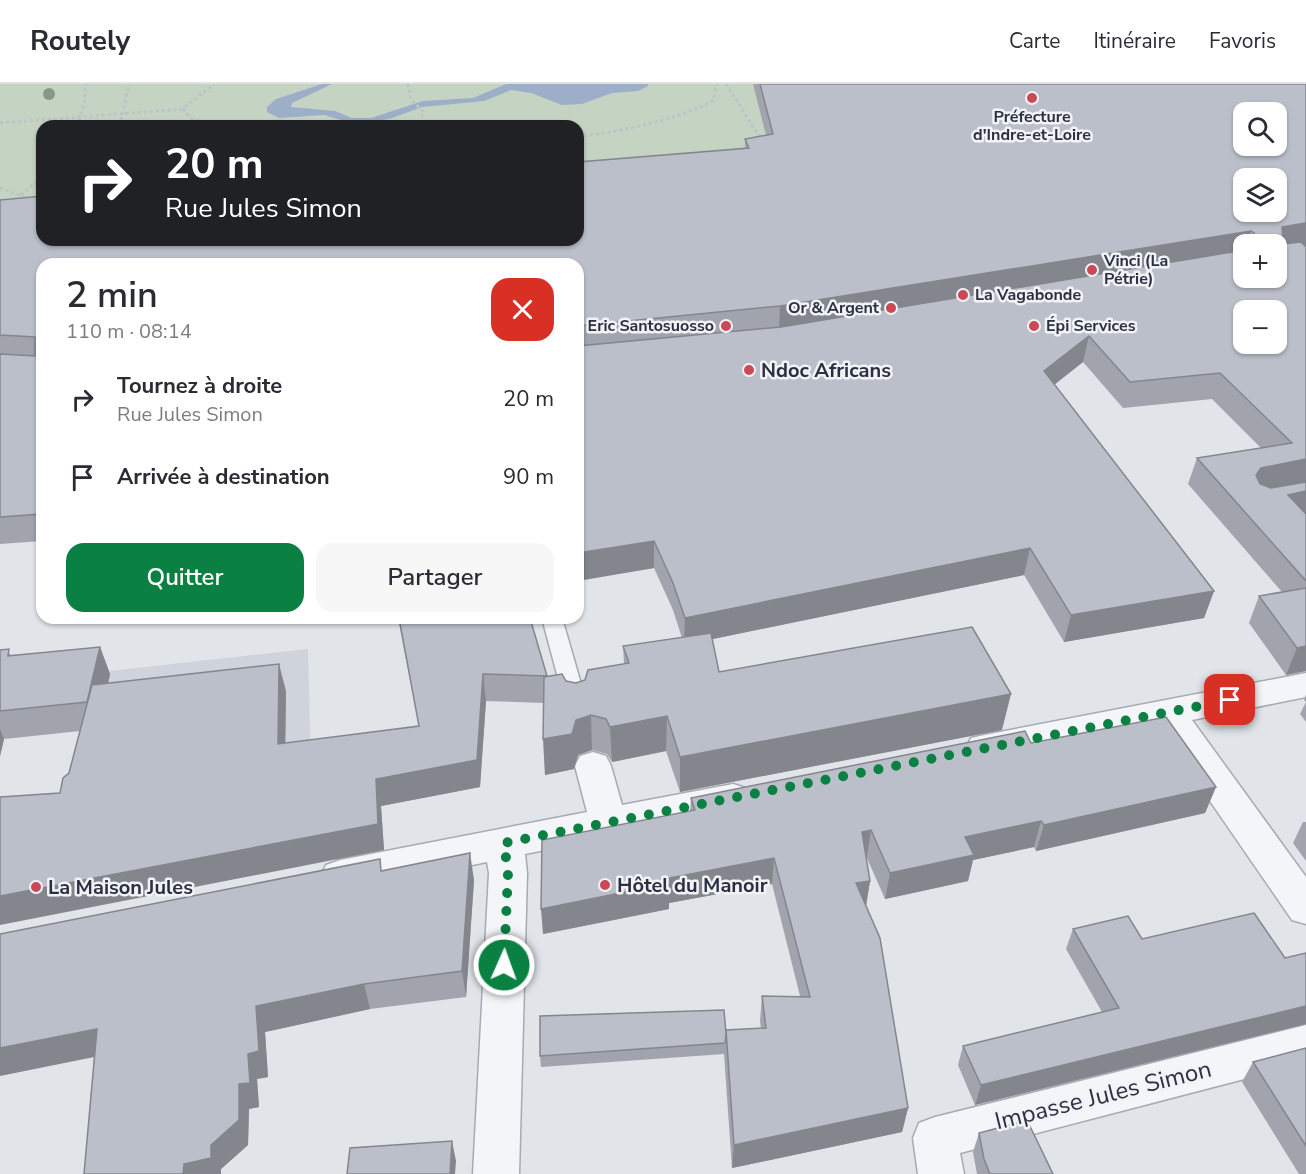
<!DOCTYPE html>
<html lang="fr">
<meta charset="utf-8">
<style>
body{margin:0;font-family:"Nunito Sans",sans-serif;background:#f7f7f7;color:#2b2b33;height:100vh;display:flex;flex-direction:column;font-size:22px;white-space:nowrap}
*{box-sizing:border-box;margin:0}
p{font-size:20px;color:#7c7c81}
.icon{flex:none;width:33px;height:33px;fill:none;stroke:currentColor;stroke-width:2;stroke-linecap:round;stroke-linejoin:round}
.map{position:relative;flex:1;overflow:hidden}
.sheet{position:absolute;left:36px;top:174px;width:548px;height:366px;display:flex;flex-direction:column;background:#fff;border-radius:18px;box-shadow:0 2px 4px #0004}
.sheet>*{flex:none}
.banner{position:absolute;left:36px;top:36px;width:548px;height:126px;border-radius:18px;box-shadow:0 2px 4px #0004;background:#202124;color:#fff;overflow:hidden}
.fabs{position:absolute;left:1233px;top:18px;display:grid;gap:12px}
.fabs a{display:grid;place-items:center;width:54px;height:54px;border-radius:12px;background:#fff;box-shadow:0 2px 4px #0004;font-size:30px}
.pin{position:absolute;display:grid;place-items:center;width:51px;height:51px;color:#fff;margin:-26px;border-radius:12px;box-shadow:0 3px 9px #0006}
.me{position:absolute;width:66px;margin:-33px;rotate:2deg;stroke-linejoin:round;filter:drop-shadow(0 0 4px #0008)}
.turn{display:flex;align-items:center;gap:21px;height:126px;padding:0 30px;font-size:27px}
.turn .icon{width:78px;height:78px;stroke-width:2.5}
.turn b{display:block;font-size:42px;line-height:51px}
.round{display:grid;place-items:center;flex:none;width:63px;height:63px;border-radius:18px;background:#f7f7f7}
.overview{display:flex;align-items:center;justify-content:space-between;height:102px;padding:0 30px}
h1{font-size:36px;font-weight:600;line-height:45px}
.action{display:flex;gap:12px;margin-top:auto;padding:12px 30px}
.action a{flex:1;height:69px;border-radius:18px;background:#0b8043;color:#fff;font-size:24px;font-weight:600;line-height:69px;text-align:center}
.action a+a{background:#f7f7f7;color:#2b2b33}
ul{padding:0;list-style:none}
li{display:flex;align-items:center;gap:18px;height:78px;padding:0 30px}
li div{flex:1}
li b{display:block;font-size:22px}
li em{font-style:normal}
header{display:flex;align-items:center;gap:36px;box-sizing:border-box;height:84px;padding:0 30px;background:#fff;border-bottom:2px solid #e1e1e2}
header strong{font-size:28px}
nav{display:flex;gap:33px;margin-inline-start:auto;font-size:21px}
.map>svg:first-child{display:block}
.built{fill:#cfd3db}
.green{fill:#c5d3c2}
.water{fill:#9dafc8}
.lines{fill:none;stroke-linecap:round;stroke-linejoin:round}
.service-casing{stroke:#a6aab3;stroke-width:3}
.minor-casing{stroke:#a6aab3;stroke-width:3}
.path{stroke:#bfc2c8;stroke-width:3;stroke-dasharray:3 3;stroke-linecap:butt}
.service{fill:#f4f5f8;fill-rule:evenodd}
.minor{fill:#f4f5f8;fill-rule:evenodd}
.tree{fill:#869987}
.wall{fill:#a1a4ad;fill-rule:evenodd}
.shaded-wall{fill:#83868d}
.building{fill:#bbbfc9;stroke:#83868d;stroke-width:1.5;fill-rule:evenodd}
.route{stroke:#0b8043;stroke-width:10;stroke-dasharray:0 18}
.poi-dot{fill:#cb4954;stroke:#f1f3f7;stroke-width:2}
.labels{text-anchor:middle;dominant-baseline:central;stroke-width:5;stroke-linejoin:round;paint-order:stroke}
.far-poi-label{font-size:16px;font-weight:bold;fill:#2a3041;stroke:#f1f3f7;text-anchor:start}
.poi-label{font-size:20px;font-weight:bold;fill:#2a3041;stroke:#f1f3f7;text-anchor:start}
.near-street-label{font-size:24px;fill:#2a3041;stroke:#f1f3f7}
</style>
<header>
<strong>Routely</strong>
<nav><a>Carte</a><a>Itinéraire</a><a>Favoris</a></nav>
</header>
<div class="map">
<svg width="1306" height="1090" viewBox="0 0 1306 1090">
<rect width="100%" height="100%" fill="#e1e4e9"/>
<path class="built" d="M308 565 311 684 99 642 110 587Z"/>
<path class="green" d="M0 0H757L785 58 578 102V42H42V132L0 128Z"/>
<path class="water" d="M322 0H332L292 19 291 23 335 27 352 34H371L423 17 473 14 506 0H648V2L638 7 612 9 582 20 562 21 531 9 511 6 484 17 422 23 392 34 365 40H354L324 31 279 34 267 28V23L276 15Z"/>
<g class="lines">
<g class="service-casing">
<path id="service" d="M542 534H562L588 624 585 630 577 632 569 630 566 624Z"/>
</g>
<g class="minor-casing">
<g id="minor">
<path d="M1306 589V613L1192 636 1306 793V840L1292 836 1159 643 984 677 971 674 966 664 971 654 984 651Z"/>
<path d="M593 668 606 672 611 682 622 721 733 700 746 704 751 714 746 724 733 728 525 770 527 789 519 1090H473L489 789 487 778 340 808 326 803 321 792 326 781 340 776 587 728 575 682 580 672Z"/>
<path d="M1306 941V979L960 1069 964 1090H918L913 1054 919 1039 935 1033Z"/>
</g>
</g>
<g class="path">
<path d="M408 0 411 16 423 27 420 42"/>
<path d="M726 0 759 52 756 55"/>
<path d="M183 25 190 34 216 42"/>
<path d="M0 39 183 25 214 0"/>
<path d="M77 42 85 16V0"/>
<path d="M120 42 129 0"/>
<path d="M578 53C625 46 670 38 713 17L717 0"/>
<path d="M0 104 30 115"/>
<path d="M21 111 42 93"/>
</g>
<use href="#service" class="service"/>
<use href="#minor" class="minor"/>
</g>
<circle class="tree" cx="49" cy="10" r="6"/>
<g class="wall">
<path d="M753 0H1306V587L1286 591 1249 539 1259 512 1282 508 1188 400 1197 374 1261 364 1212 315 1123 324 1083 278 1054 300 1214 507 1204 534 1064 558 1024 491 712 555 719 588 1002 646 680 708 666 667 612 678 607 670 592 666 578 671 574 685 545 691 543 619 486 617 480 703 381 722 384 766 60 709 69 689 80 647 4 655 0 672V566L12 571 100 563 110 590 108 599 286 607 285 659 419 642 398 534H530L547 593 576 599 624 580 623 562 682 554 673 526 654 484 578 496V180H42V457L0 460V116L578 156 745 64V55L766 51ZM1244 160H1276L1244 194Z"/>
<path d="M1306 610V638L1300 630 1306 618 1304 616Z"/>
<path d="M1031 659 1216 703 1205 729 1036 767 1034 763 973 776 968 797 885 815 866 772 870 797 866 822 908 1024 902 1048 732 1084 724 970 541 983 540 972 726 950 761 945 760 937 762 912H800L772 800 669 819V825L543 850 690 727 691 714Z"/>
<path d="M1303 738H1306V777L1293 759Z"/>
<path d="M383 787 474 796 466 913 370 925 265 948 268 993 257 995 259 1023 249 1025 248 1061 221 1085V1090H84L94 973Z"/>
<path d="M1073 845 1142 855 1285 874 1306 869V940L975 1021 958 981 963 962 1102 928 1066 865Z"/>
<path d="M1306 964V1090H1299L1242 998 1253 978Z"/>
<path d="M979 1049 1053 1090H977L973 1068Z"/>
</g>
<g class="shaded-wall">
<path d="M1306 139V163L1276 167 1282 143Z"/>
<path d="M1251 147 1247 160H1244V172L779 248 780 222Z"/>
<path d="M1089 252 1083 278 1039 313 1044 287Z"/>
<path d="M1306 375V399L1252 411 1256 391 1261 384Z"/>
<path d="M1306 407V432L1288 411Z"/>
<path d="M654 457V484L578 497V469Z"/>
<path d="M1030 464 1024 491 684 561 685 534Z"/>
<path d="M1214 507 1204 534 1064 558 1071 531Z"/>
<path d="M1306 562V587L1286 591 1297 564Z"/>
<path d="M100 563 110 590 98 645 87 618Z"/>
<path d="M279 580 286 607 285 687 278 660Z"/>
<path d="M483 590 486 617 480 703 381 722 384 766 0 841V812L376 695Z"/>
<path d="M1011 610 1002 646 680 708V673Z"/>
<path d="M591 631 592 666 578 671 574 685 545 691 543 655 576 636Z"/>
<path d="M667 632 666 667 612 678 610 643Z"/>
<path d="M0 645 4 655 0 672Z"/>
<path d="M1216 703 1205 729 1036 767 1044 741Z"/>
<path d="M1041 737 1034 763 973 776 968 797 885 815 890 789 965 753Z"/>
<path d="M871 746 867 772 858 774 862 748Z"/>
<path d="M470 769 474 796 466 913 462 887Z"/>
<path d="M774 774 772 800 669 819V825L543 850 541 825 669 794Z"/>
<path d="M870 797 866 822 856 799Z"/>
<path d="M364 900 370 925 265 948 268 993 257 995 259 1023 249 1025 248 1061 221 1085V1090H183L184 1080 211 1061 239 1000 256 922Z"/>
<path d="M1306 922V940L975 1021 981 1001Z"/>
<path d="M97 945 109 970 0 992V964Z"/>
<path d="M908 1024 902 1048 732 1084 734 1061Z"/>
<path d="M452 1057 456 1077 455 1090H450Z"/>
</g>
<g class="building">
<path d="M760 0H1306V139L1282 143 1283 160 1301 158 1306 163V375L1261 384 1256 391 1260 400 1271 404 1306 398V407L1288 411 1306 430V497L1197 374 1292 359 1220 289 1130 298 1089 252 1044 287 1214 507 1071 531 1030 464 685 534 673 499 654 457 578 469V262L781 243 1244 166V194H1276V160H1254V149L1251 147 780 222 578 242V180H42V430L0 433V270L35 272V253L0 251V116L42 112V156H578V78L749 64 745 55 773 50ZM1244 28H1276V62H1244ZM1244 94H1276V128H1244ZM1244 226H1276V260H1244Z"/>
<path d="M1306 504V562L1297 564 1259 512Z"/>
<path d="M399 534H530L547 592 483 590 477 676 376 695 378 740 0 812V713L60 709 63 694 69 689 92 601 279 580 278 660 419 642Z"/>
<path d="M972 543 1011 610 680 673 667 632 610 643 606 635 591 631 576 636 572 650 543 655 544 593 562 590 566 597 576 599 585 596 588 586 629 579 623 562 711 549 719 588Z"/>
<path d="M100 563 87 618 0 627V566L9 565 8 572Z"/>
<path d="M1166 633 1216 703 1044 741 1041 737 965 753 974 771 890 789 871 746 862 748 870 797 856 799 880 854 908 1024 734 1061 726 946 766 944 762 912 810 913 774 774 669 794 670 799 541 825 542 756 695 726 691 714 1025 647 1031 659Z"/>
<path d="M470 769 462 887 364 900 256 922 259 967 248 970 250 999 239 1000V1036L211 1061V1074L184 1080 183 1090H84L97 945 0 964V850L380 775 381 787Z"/>
<path d="M1254 829 1285 874 1306 869V922L981 1001 963 962 1119 924 1073 845 1128 832 1142 855Z"/>
<path d="M724 926 726 950 725 959 540 972V932Z"/>
<path d="M1306 964V1062L1253 978Z"/>
<path d="M1027 1036 1053 1090H990L984 1075 979 1049Z"/>
<path d="M452 1057 450 1090H347L350 1064Z"/>
</g>
<g class="lines">
<path class="route" d="M504 881 508 789 504 759 1230 616"/>
</g>
<g class="poi-dot">
<circle cx="1032" cy="14" r="6"/>
<circle cx="1092" cy="186" r="6"/>
<circle cx="963" cy="211" r="6"/>
<circle cx="891" cy="224" r="6"/>
<circle cx="726" cy="242" r="6"/>
<circle cx="1034" cy="242" r="6"/>
<circle cx="749" cy="286" r="6"/>
<circle cx="605" cy="801" r="6"/>
<circle cx="36" cy="803" r="6"/>
</g>
<g class="labels">
<g class="far-poi-label">
<text x="1032" y="33" text-anchor="middle">Préfecture<tspan x="1032" dy="18">d'Indre-et-Loire</tspan></text>
<text x="1104" y="177">Vinci (La<tspan x="1104" dy="18">Pétrie)</tspan></text>
<text x="975" y="211">La Vagabonde</text>
<text x="879" y="224" text-anchor="end">Or &amp; Argent</text>
<text x="714" y="242" text-anchor="end">Eric Santosuosso</text>
<text x="1046" y="242">Épi Services</text>
</g>
<g class="poi-label">
<text x="761" y="286">Ndoc Africans</text>
<text x="617" y="801">Hôtel du Manoir</text>
<text x="48" y="803">La Maison Jules</text>
</g>
<g class="near-street-label">
<text transform="translate(1103 1011) rotate(-14)">Impasse Jules Simon</text>
</g>
</g>
</svg>
<div class="fabs">
<a><svg class="icon" aria-label="search" viewBox="0 0 24 24"><circle cx="10" cy="10" r="6"/><path d="M15 15l6 6"/></svg></a>
<a><svg class="icon" aria-label="layers" viewBox="0 0 24 24"><path d="M12 4l9 5-9 5-9-5zM3 14l9 5 9-5"/></svg></a>
<a>+</a>
<a>−</a>
</div>
<div class="pin" style="left:1230px;top:616px;background:#d93025"><svg class="icon" aria-label="arrive" viewBox="0 0 24 24"><path d="M6 21V4h12l-3 4 3 4H6"/></svg></div>
<svg class="me" style="left:504px;top:881px" viewBox="-20 -20 40 40"><circle r="17" fill="#0b8043" stroke="#fff" stroke-width="3"/><path d="M0-11L8 9 0 5-8 9z" fill="#fff"/></svg>
<div class="banner">
<div class="turn"><svg class="icon" aria-label="right" viewBox="0 0 24 24"><path d="M7 20v-9h11M14 6l5 5-5 5"/></svg><div><b>20 m</b>Rue Jules Simon</div></div>
</div>
<section class="sheet">
<div class="overview"><div><h1>2 min</h1><p>110 m · 08:14</p></div><a class="round" style="background:#d93025;color:#fff"><svg class="icon" aria-label="close" viewBox="0 0 24 24"><path d="M6 6l12 12M18 6L6 18"/></svg></a></div>
<ul>
<li><svg class="icon" aria-label="right" viewBox="0 0 24 24"><path d="M7 20v-9h11M14 6l5 5-5 5"/></svg><div><b>Tournez à droite</b><p>Rue Jules Simon</p></div><em>20 m</em></li>
<li><svg class="icon" aria-label="arrive" viewBox="0 0 24 24"><path d="M6 21V4h12l-3 4 3 4H6"/></svg><div><b>Arrivée à destination</b></div><em>90 m</em></li>
</ul>
<div class="action"><a>Quitter</a><a>Partager</a></div>
</section>
</div>
